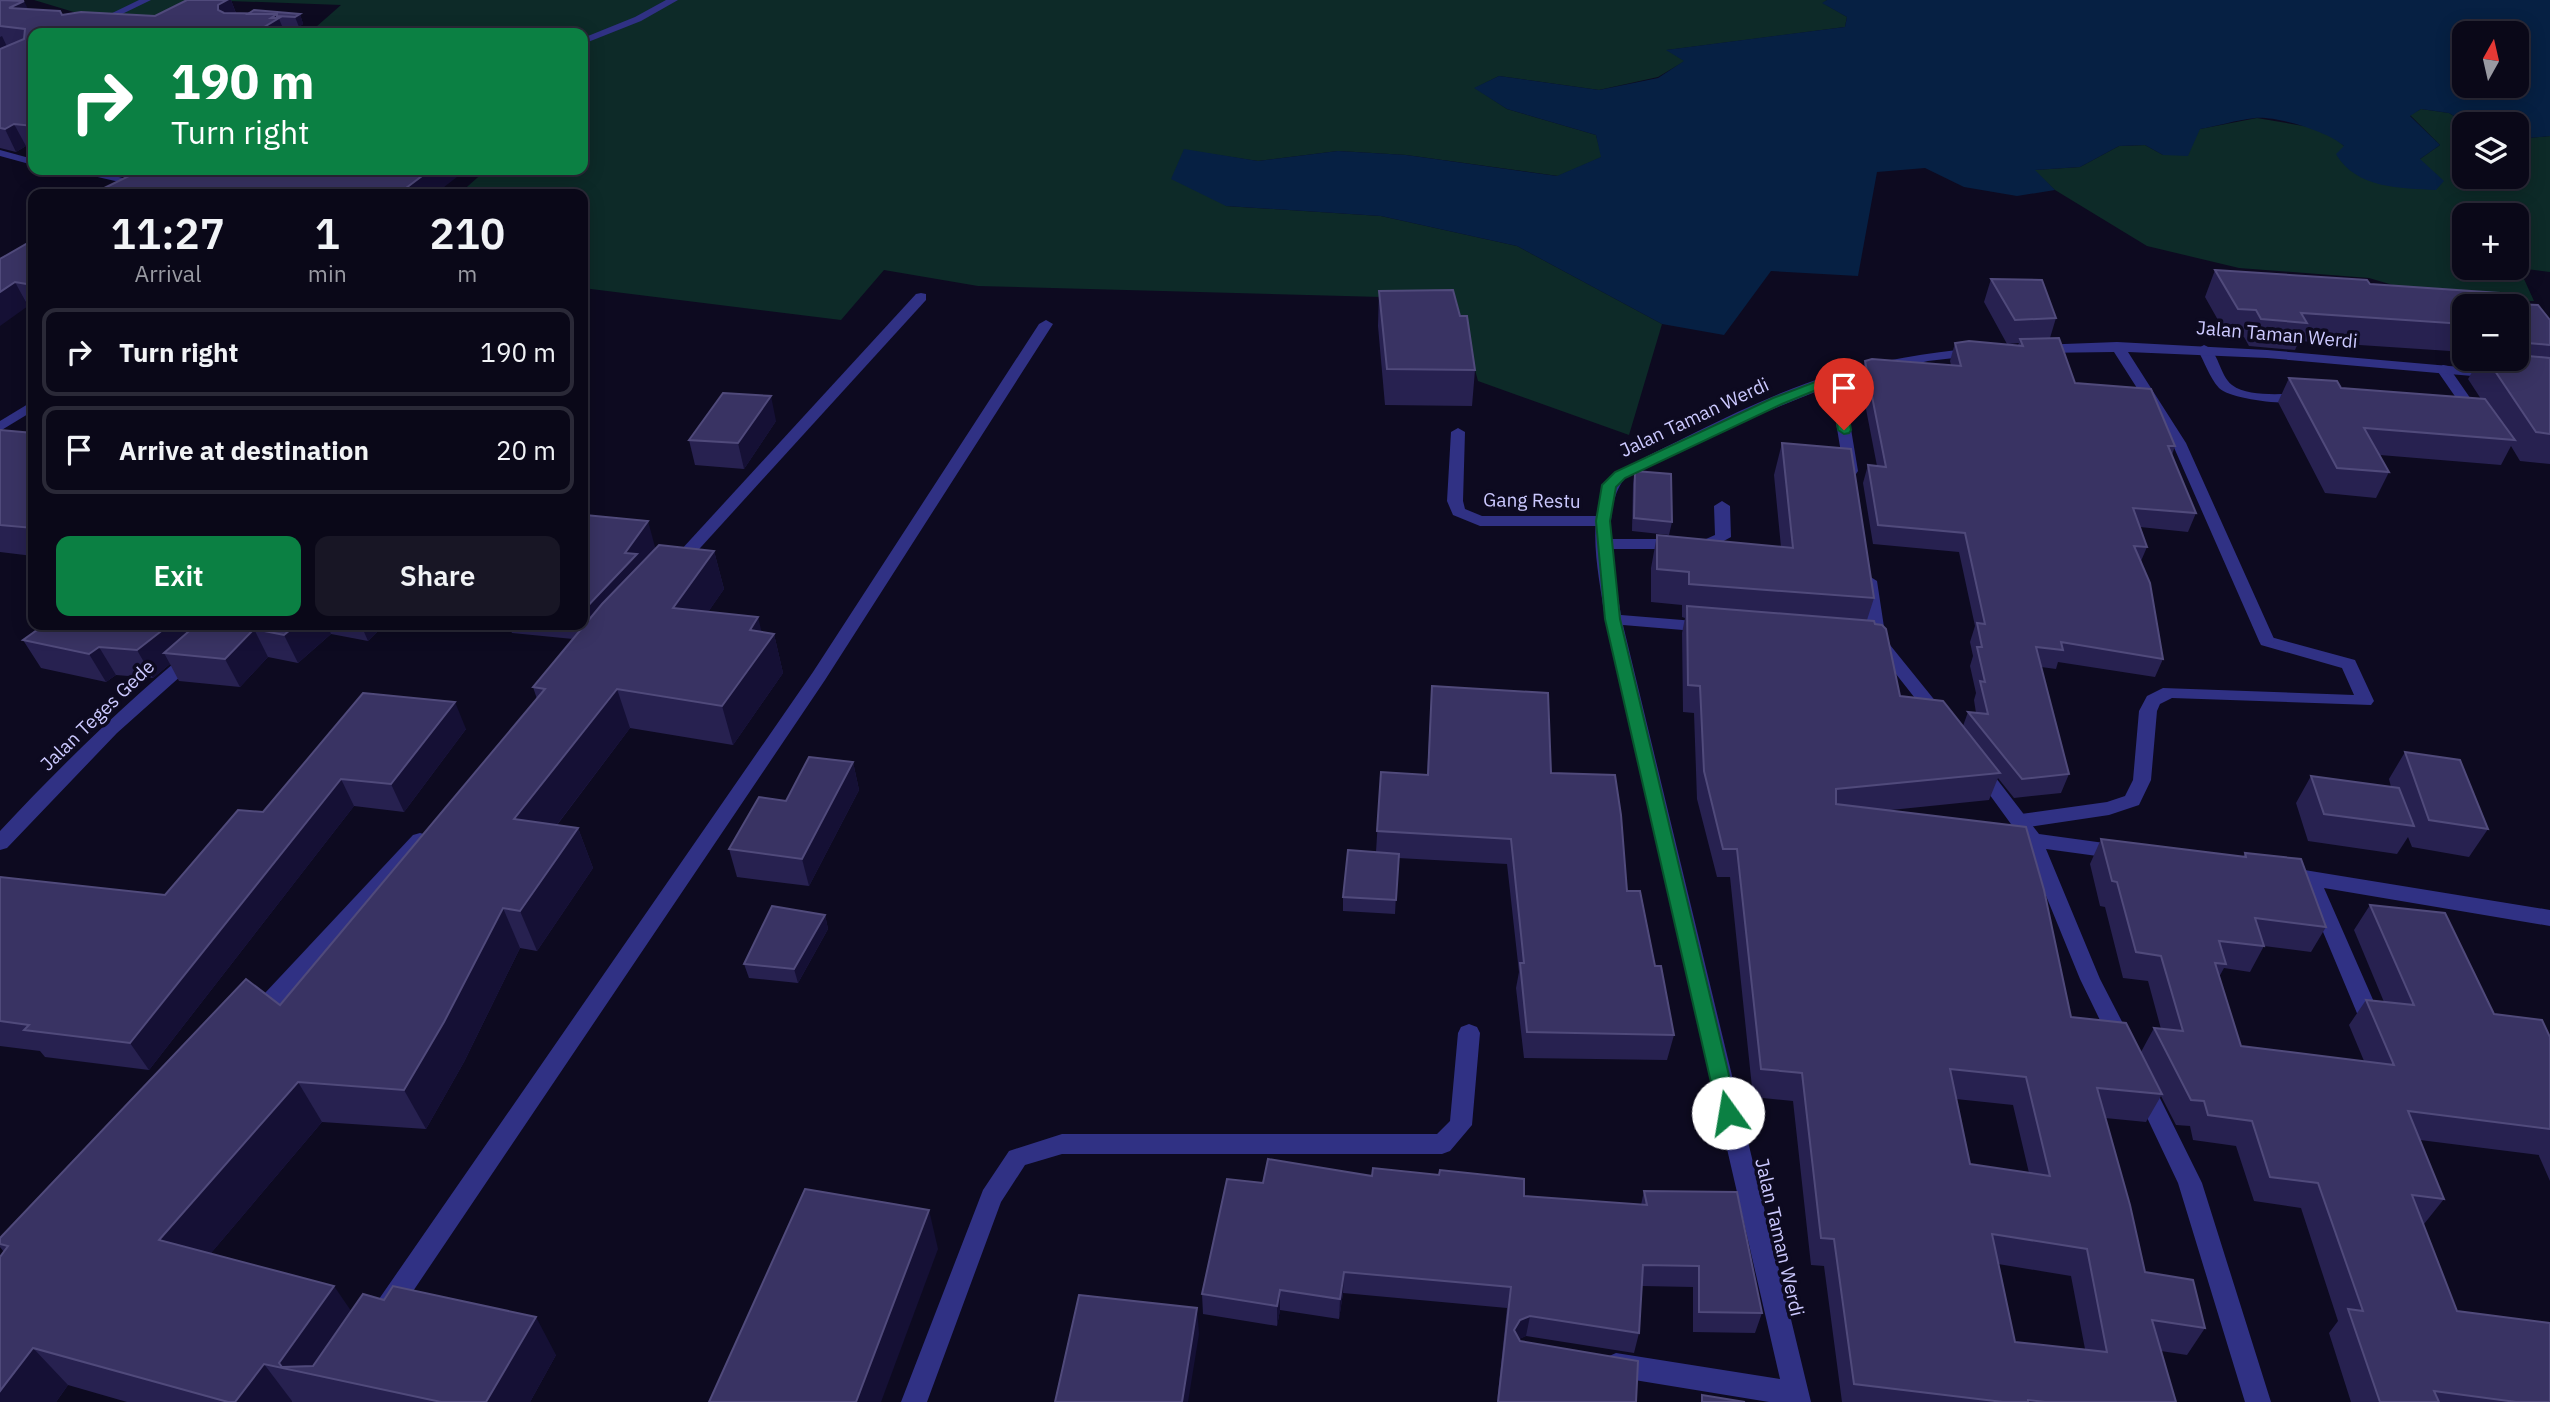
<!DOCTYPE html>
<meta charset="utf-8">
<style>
body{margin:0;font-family:"IBM Plex Sans",sans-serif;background:#181625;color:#f1f3f6;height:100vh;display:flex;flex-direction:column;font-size:26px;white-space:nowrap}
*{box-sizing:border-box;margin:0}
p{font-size:23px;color:#999aa2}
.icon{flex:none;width:38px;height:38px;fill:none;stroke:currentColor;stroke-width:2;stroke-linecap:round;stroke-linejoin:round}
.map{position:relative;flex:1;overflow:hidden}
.side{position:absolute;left:28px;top:189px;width:560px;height:441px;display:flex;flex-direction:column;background:#0a0818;border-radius:14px;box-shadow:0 4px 18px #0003,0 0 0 2px #2a2937}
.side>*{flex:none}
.hud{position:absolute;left:28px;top:28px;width:560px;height:147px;border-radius:14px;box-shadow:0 4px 18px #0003,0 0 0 2px #2a2937;background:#0b8043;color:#fff;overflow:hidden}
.needle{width:46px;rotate:8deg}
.fabs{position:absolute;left:2452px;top:21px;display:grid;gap:14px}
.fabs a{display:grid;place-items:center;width:77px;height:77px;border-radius:14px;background:#0a0818;box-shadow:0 4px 18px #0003,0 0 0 2px #2a2937;font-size:35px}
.pin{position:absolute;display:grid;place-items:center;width:60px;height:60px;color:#fff;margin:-72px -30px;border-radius:50% 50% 50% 0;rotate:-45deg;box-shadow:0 0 7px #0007}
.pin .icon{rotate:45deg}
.me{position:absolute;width:77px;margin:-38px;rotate:347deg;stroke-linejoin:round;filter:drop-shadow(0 0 5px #0008)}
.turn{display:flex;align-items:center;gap:24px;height:147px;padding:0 28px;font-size:32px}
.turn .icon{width:91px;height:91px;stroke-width:2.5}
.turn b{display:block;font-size:49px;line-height:60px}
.eta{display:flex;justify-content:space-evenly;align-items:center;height:119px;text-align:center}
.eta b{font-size:42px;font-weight:600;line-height:49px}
.primary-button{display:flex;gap:14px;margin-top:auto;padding:14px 28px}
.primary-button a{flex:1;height:80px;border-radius:14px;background:#0b8043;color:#fff;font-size:28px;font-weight:600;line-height:80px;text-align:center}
.primary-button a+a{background:#181625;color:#f1f3f6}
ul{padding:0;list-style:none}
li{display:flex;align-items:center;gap:21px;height:88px;margin:0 14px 10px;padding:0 14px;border:4px solid #2a2937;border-radius:14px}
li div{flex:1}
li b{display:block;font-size:26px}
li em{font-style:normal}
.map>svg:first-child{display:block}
.green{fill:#0d2a28;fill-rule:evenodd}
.water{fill:#062043;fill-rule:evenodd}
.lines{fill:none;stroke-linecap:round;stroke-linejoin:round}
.service{fill:#303184;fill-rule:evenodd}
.minor{fill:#303184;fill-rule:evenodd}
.wall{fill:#272150;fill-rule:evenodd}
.shaded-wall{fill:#151035}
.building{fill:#393363;stroke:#504a7b;stroke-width:2;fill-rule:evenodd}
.route{fill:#0b8043;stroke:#07532c;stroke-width:2}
.labels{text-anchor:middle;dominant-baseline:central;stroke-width:7;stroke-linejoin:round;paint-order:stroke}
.street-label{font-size:19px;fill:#ccc9ff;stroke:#0d0a20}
</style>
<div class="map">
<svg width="2550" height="1402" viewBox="0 0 2550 1402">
<rect width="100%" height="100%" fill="#0d0a20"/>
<g class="green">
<path d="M34 0H1827L1823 3 1847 17 1845 27 1667 50 1685 61 1658 77 1599 90 1499 76 1475 88 1507 109 1596 135 1602 157 1558 176 1406 155 1338 151 1258 161 1184 150 1226 206 1381 216 1517 246 1662 324 1629 435 1478 381 1456 299 978 286 884 270 841 320 583 288V194H459L486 170H583V33H331L316 27 341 5 202 0 130 29Z"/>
<path d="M2421 109 2449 113 2467 124H2464V177H2516L2517 139 2550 136V272L2519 268 2534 301 2444 300 2369 278 2239 268 2147 246 2055 190 2034 170 2080 167 2119 146 2145 145 2163 155 2200 129 2257 118 2309 127 2333 136 2344 146 2420 159 2440 145 2410 115ZM2464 215H2516V268H2464Z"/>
</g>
<path class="water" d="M1827 0H2550V136L2517 139 2516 124H2467L2449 113 2421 109 2410 116 2440 145 2420 159 2444 181 2436 190C2401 188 2356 189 2336 154L2344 146C2327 131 2277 116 2255 118 2236 120 2218 126 2200 129L2188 156 2163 155 2145 145 2119 146 2080 167 2035 170 2055 190 2017 196 1964 187 1925 168 1877 172 1858 276 1771 271 1724 335 1662 324 1517 246 1381 216 1226 206 1171 179 1184 149 1258 161 1338 151 1406 155 1557 176 1601 157 1596 135 1507 109 1474 88 1499 76 1599 90 1658 78 1684 61 1666 50 1845 27 1847 17 1822 3ZM2464 33H2516V86H2464Z"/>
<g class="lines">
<g class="service">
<path d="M666 0H678L641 21 583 44V38L635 17Z"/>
<path d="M2204 345C2219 350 2219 375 2232 385 2249 398 2283 393 2303 394L2310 398C2298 408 2231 400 2219 388 2209 377 2205 362 2197 349Z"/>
<path d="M2443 365 2448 366 2475 405 2472 412 2456 414 2449 410 2461 405 2436 369Z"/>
<path d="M1458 428 1465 432 1463 501 1465 509 1482 516H1603L1611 521 1603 526H1480L1453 515 1447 501 1451 432Z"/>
<path d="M1722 501 1730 506 1731 537 1709 549H1605L1597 544 1605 539H1706L1715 535 1714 506Z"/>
<path d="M2267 636 2355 660 2374 701 2371 705 2172 698 2160 704 2157 711 2151 780 2139 805 2109 815 2021 828 2014 826 2012 821 2014 816 2021 814 2107 802 2125 796 2133 780 2139 711 2147 696 2163 688 2354 695 2342 668 2261 645 2259 641Z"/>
</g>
<g class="minor">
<path d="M139 0H151L83 33H71Z"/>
<path d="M0 150 33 159V165L0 156Z"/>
<path d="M67 170H88L193 194H172Z"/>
<path d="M921 293 926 294V300L681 569H669L667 566 669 563 916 294Z"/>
<path d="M1046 320 1053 324 825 680 397 1315 388 1318 379 1315 376 1307 379 1299 813 672 1039 324Z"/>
<path d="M2117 342 2267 350 2495 370 2502 374 2495 378 2267 358 2128 352 2186 443 2275 641 2267 646 2259 641 2172 443 2114 352 2038 353 2031 349 2038 345Z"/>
<path d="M1975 348 1982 352 1980 355 1928 361 1843 381 1858 471 1856 474 1851 475 1844 471 1830 386 1753 417 1625 478C1599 510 1615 576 1621 615L1707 622 1715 627 1707 632 1623 625 1811 1402H1769L1616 1377 1607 1373 1603 1365 1607 1357 1616 1353 1780 1379 1605 619C1599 572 1582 511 1615 472 1686 438 1759 397 1834 374 1880 360 1927 353 1975 348Z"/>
<path d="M33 401V411L0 431V421Z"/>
<path d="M1869 576 1877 581 1886 640 1945 713 1948 717 1945 721H1933L1870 641 1861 581Z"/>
<path d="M220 625H238L117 733 7 848 0 850V831C69 757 141 688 220 625Z"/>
<path d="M1980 763 1986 765 2039 834 2119 845 2126 847 2129 852 2126 857 2119 859 2046 849 2100 979 2132 1041 2129 1047 2121 1050 2113 1047 2080 979 2024 842 1971 769 1974 765Z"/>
<path d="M420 833 427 835 430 840 427 845 265 1020 258 1022 251 1020 247 1014 251 1008 413 835Z"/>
<path d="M2286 867 2550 910V926L2324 888 2381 1018 2378 1024 2370 1026 2362 1024 2359 1018 2303 884 2279 879 2276 874 2279 869Z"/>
<path d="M1469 1024 1477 1027 1480 1033 1472 1125 1450 1151 1442 1154H1062L1025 1165 1001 1202 927 1402H901L983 1190 1009 1151 1062 1134H1437L1450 1121 1458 1033 1461 1027Z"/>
<path d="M2144 1079 2152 1082 2202 1183 2271 1402H2245L2178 1183 2133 1088 2136 1082Z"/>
</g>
</g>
<g class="wall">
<path d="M0 0 28 9 62 15 155 16 187 0H231L236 13 300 14 303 24 299 27 282 26 33 33V147L26 146 16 152 0 148Z"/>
<path d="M159 170H466L161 173Z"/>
<path d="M33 240V307L28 306 0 259Z"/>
<path d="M2215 270 2370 284 2514 304 2550 320V464L2520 461 2511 446 2501 465 2380 455 2389 472 2376 498 2325 493 2278 402 2289 378 2341 388 2481 399 2468 379 2475 367 2459 365 2450 351 2299 341 2295 350 2249 346 2244 337 2227 336 2205 297ZM2464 306H2516V359H2464Z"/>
<path d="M1991 279 2056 318 2050 338 2075 383 2175 446 2172 455 2196 513 2188 532 2140 527 2147 547 2141 561 2163 659 2155 677 2058 662 2056 669 2041 667 2069 774 2061 793 2014 798 1998 778 1989 800 1891 810 2071 1017 2141 1052 2154 1028 2161 1029 2148 981 2123 978 2105 907 2100 906 2090 864 2101 839 2243 857 2245 853 2326 927 2311 952 2264 946 2250 972 2224 968 2219 977 2241 1046 2364 1061 2349 1025 2366 1000 2384 1002 2354 930 2370 905 2494 1014 2550 1037V1181L2539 1156V1155L2420 1140 2444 1199 2424 1224H2423L2457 1311 2550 1402H2351L2329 1333 2338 1321 2301 1208 2254 1201 2236 1146 2193 1140 2190 1126 2176 1125 2161 1096 2146 1122 2105 1118 2145 1272 2205 1328 2187 1355 2161 1351 2176 1402H1842L1824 1266 1811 1265 1793 1101 1753 1097 1730 877H1717L1697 799 1694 713 1683 712 1682 633 1685 618 1682 617V605L1651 602V568L1657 535 1781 547 1774 475 1782 443 1874 598 1867 620 1900 696 1963 726 1968 712 1976 713 1974 700 1976 693 1970 666 1973 656 1970 642 1975 626 1959 552 1873 544 1863 483 1868 465 1877 466 1860 378 1865 361 1951 365 1950 361 1955 343 2018 345 2019 343 2007 344 1984 302ZM1956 1099 2013 1105 2029 1173 1970 1164ZM1998 1264 2071 1276 2085 1349 2015 1342Z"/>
<path d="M1379 291 1460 316 1475 370 1472 406 1385 405 1378 326Z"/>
<path d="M776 421 744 469 695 465 689 440Z"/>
<path d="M0 430 33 433V556L0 552Z"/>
<path d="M1635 471 1672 522 1669 535 1632 531 1633 484Z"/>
<path d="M583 518 655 547 650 555 714 551 724 589 708 612 762 632 774 634 783 673 733 745 630 728 557 825 578 828 593 868 537 951 520 948 464 1062 426 1129 322 1122 211 1253 351 1311 556 1355 530 1402H127L68 1385 56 1402H0L4 1252 0 1247V1238L280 1005 537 699 533 687 573 639 512 633 508 625H583Z"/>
<path d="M44 625H384L368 641 331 634 298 663 268 657 240 687 179 681 170 664 153 678 116 675 106 682 41 668 23 640Z"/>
<path d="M1432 686 1551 773 1627 891 1655 966 1674 1035 1667 1060 1524 1058 1516 988 1519 972 1507 864 1398 858 1395 914 1343 911V897L1376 852 1381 772 1427 775Z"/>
<path d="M363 693 466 729 404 812 354 806 149 1070 45 1057 40 1051 0 1046V877L165 895 263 812Z"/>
<path d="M2405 752 2488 829 2469 857 2412 847 2408 837 2397 854 2308 841 2296 803 2311 776 2391 787 2389 779Z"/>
<path d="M853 762 859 790 809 886 737 877 729 849 786 801Z"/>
<path d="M825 915 828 929 798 983 749 978 744 964Z"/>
<path d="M1372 1176 1524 1196 1641 1205 1644 1191 1762 1313 1755 1333 1693 1332V1287L1642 1286 1639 1333 1634 1353 1526 1336 1519 1339 1520 1341 1636 1402H1497L1507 1308 1343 1293 1339 1319 1280 1310 1277 1326 1203 1314 1202 1294 1263 1183Z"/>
</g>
<g class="shaded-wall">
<path d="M227 0H231L238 19 218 10V5Z"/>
<path d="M24 1 34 21 19 28 9 8Z"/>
<path d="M277 14 285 33 261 29 271 18Z"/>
<path d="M300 14 303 24 299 27 295 17Z"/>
<path d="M2 36 12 57 0 62V37Z"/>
<path d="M14 124 26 146 16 152 5 129Z"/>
<path d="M322 170H365L331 192 321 173Z"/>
<path d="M430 170H466L435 194H398Z"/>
<path d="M15 282 28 306 0 326V292Z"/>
<path d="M771 396 776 421 744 469 738 443Z"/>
<path d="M648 521 655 547 589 641 583 623V611Z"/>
<path d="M714 551 724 589 684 647 673 608Z"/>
<path d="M758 617 765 646 774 634 783 673 733 745 722 706 750 630Z"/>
<path d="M169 625H217L164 653 170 664 153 678 137 650Z"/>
<path d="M296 625H327L331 634 298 663 284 635Z"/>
<path d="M361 625H384L368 641Z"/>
<path d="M254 629 268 657 240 687 225 659Z"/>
<path d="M99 647 116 675 106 682 89 654Z"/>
<path d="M617 689 630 728 531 859 514 819Z"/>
<path d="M455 702 466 729 404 812 391 784Z"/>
<path d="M853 762 859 790 809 886 802 859Z"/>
<path d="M341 779 354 806 149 1070 130 1043Z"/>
<path d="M578 828 593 868 537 951 520 911Z"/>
<path d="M503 908 520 948 464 1062 426 1129 404 1090Z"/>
<path d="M825 915 828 929 798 983 794 969Z"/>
<path d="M298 1082 322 1122 190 1278 159 1240Z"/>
<path d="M929 1210 938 1249 881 1402H856Z"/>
<path d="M1344 1272 1343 1293 1339 1319 1340 1299Z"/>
<path d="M334 1286 360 1324 324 1377 282 1368 279 1363Z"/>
<path d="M1280 1290V1310L1277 1326V1306Z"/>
<path d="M1197 1308 1199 1334 1188 1402H1182Z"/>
<path d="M1530 1316 1526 1336 1516 1341 1514 1330 1520 1320Z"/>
<path d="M536 1317 556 1355 530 1402H486Z"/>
<path d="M33 1348 68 1385 56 1402H0V1391Z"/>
<path d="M264 1364 292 1401V1402H235Z"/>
</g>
<g class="building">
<path d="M0 0 24 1 9 8 60 11 62 15 81 12 155 16 187 0H227L218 5V10L224 13 277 14 271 18H279L261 29 329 33H33V126L14 124 5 129 0 128V49L24 39 25 29 0 26Z"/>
<path d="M254 10 300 14 295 17 277 16V14H248Z"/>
<path d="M141 170 162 174 185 173 184 170H322L321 173H339L344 170H430L398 194H92Z"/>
<path d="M33 240V285L15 282 0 292V259Z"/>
<path d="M2215 270 2367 280 2370 284 2514 294V304L2538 305 2550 320V345L2516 342V306H2464V324L2301 313 2307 323 2261 319 2256 310 2238 309Z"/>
<path d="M1991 279 2042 280 2056 318 2015 320Z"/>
<path d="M1453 290 1460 316H1467L1475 370 1387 369 1379 291Z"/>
<path d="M2059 338 2075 383 2151 389 2175 446H2168L2196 513 2133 508 2147 547 2134 546 2150 583 2163 659 2061 642 2063 650 2036 647 2069 774 2022 779 1968 712 1988 714 1980 681 1985 682 1977 647H1982L1977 623 1985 624 1965 533 1878 525 1868 465 1886 467 1865 361 1872 359 1961 366 1955 343 1969 341 2023 346 2020 339Z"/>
<path d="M2516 355 2550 358V434L2536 432 2487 359H2516Z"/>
<path d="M2289 378 2337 381 2341 388 2485 399 2515 440 2364 428 2389 472 2337 468Z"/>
<path d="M723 393 771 396 738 443 689 440Z"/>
<path d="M0 430 33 433V528L0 525Z"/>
<path d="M1782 443 1851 449 1874 598 1689 584V572L1657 569V535L1793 548Z"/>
<path d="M1635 471 1671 474 1672 522 1634 518Z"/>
<path d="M585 515 648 521 625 553 637 554 583 611V518Z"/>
<path d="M659 545 714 551 673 608 758 617 750 630 774 634 722 706 617 689 514 819 578 828 520 911 503 908 444 1022 404 1090 298 1082 159 1240 334 1286 279 1363 282 1367 313 1366 363 1294 384 1300 393 1286 536 1317 486 1402H441L264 1364 235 1402H228L33 1348 0 1391V1257L8 1246 0 1244V1238L246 979 280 1005 545 689 533 687 602 604Z"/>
<path d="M1687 606 1874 621 1875 624 1882 625 1886 629 1900 696 1943 701 2000 773 1836 789V804L2026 827 2044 890 2071 1017 2126 1023 2162 1094 2097 1088 2130 1205 2145 1272 2193 1280 2205 1328 2152 1320 2176 1402H2045L2028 1400V1402H2003L1854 1384 1834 1239 1821 1238 1802 1073 1761 1069 1737 849H1723L1704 771 1700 686 1688 685ZM1950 1069 2026 1077 2050 1176 1970 1164ZM1992 1234 2087 1249 2107 1352 2015 1342Z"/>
<path d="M44 625H169L137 650 99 647 89 654 23 640Z"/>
<path d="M196 625H296L284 635 254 629 225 659 164 653Z"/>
<path d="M1432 686 1548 693 1551 773 1615 775 1621 815 1627 891H1640L1655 966H1661L1674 1035 1527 1032 1520 963H1524L1511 839 1377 831 1381 772 1428 775Z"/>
<path d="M363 693 455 702 391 784 341 779 130 1043 24 1030 29 1025 0 1021V877L165 895 238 810 263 812Z"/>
<path d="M2405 752 2460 760 2488 829 2429 820Z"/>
<path d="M809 757 853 762 802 859 729 849 759 797 786 801Z"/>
<path d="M2311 776 2399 788 2414 826 2324 814Z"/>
<path d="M2101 839 2246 857 2245 853 2301 859 2326 927 2255 918 2264 946 2219 941 2226 964 2215 963 2241 1046 2394 1065 2366 1000 2414 1005 2370 905 2445 913 2494 1014 2542 1020 2550 1037V1129L2408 1111 2444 1199 2412 1195 2457 1311 2550 1323V1402H2516L2434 1391 2439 1402H2380L2348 1309 2363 1311 2318 1183 2270 1177 2252 1121 2208 1115 2204 1101 2191 1100 2154 1028 2183 1031 2161 956 2136 952 2117 882 2112 881Z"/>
<path d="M1348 850 1399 854 1396 900 1343 897Z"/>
<path d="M772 906 825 915 794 969 744 964Z"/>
<path d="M1268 1159 1372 1176 1373 1168 1439 1175 1440 1170 1524 1179V1196L1647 1205 1644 1191 1737 1192 1762 1313 1699 1312V1266L1643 1265 1639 1333 1530 1316 1520 1320 1514 1330 1520 1341 1638 1361 1636 1402H1498L1511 1287 1344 1272 1340 1299 1280 1290 1277 1306 1202 1294 1227 1179 1263 1183Z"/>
<path d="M805 1189 929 1210 856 1402H709Z"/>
<path d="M1079 1295 1197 1308 1182 1402H1055Z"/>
<path d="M1702 1395 1745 1402H1702Z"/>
</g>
<path class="route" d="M1836 374 1842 378 1851 430 1849 433 1844 434 1838 430 1831 384 1782 404 1625 478 1616 487 1610 521 1620 619 1738 1113 1735 1119 1728 1122 1721 1119 1718 1113 1605 619 1596 521 1602 485 1615 472 1773 398Z"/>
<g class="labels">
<g class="street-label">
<text transform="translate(2277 334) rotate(5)">Jalan Taman Werdi</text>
<text transform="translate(1694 417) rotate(-25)">Jalan Taman Werdi</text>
<text transform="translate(1532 500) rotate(1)">Gang Restu</text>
<text transform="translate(97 715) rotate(-44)">Jalan Teges Gede</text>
<text transform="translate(1780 1237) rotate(77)">Jalan Taman Werdi</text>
</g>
</g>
</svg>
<div class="fabs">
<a><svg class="needle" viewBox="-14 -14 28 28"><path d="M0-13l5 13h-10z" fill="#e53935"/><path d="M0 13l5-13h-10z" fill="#999aa2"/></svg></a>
<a><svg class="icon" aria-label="layers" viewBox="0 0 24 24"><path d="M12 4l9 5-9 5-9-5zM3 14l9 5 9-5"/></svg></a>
<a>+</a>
<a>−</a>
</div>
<div class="pin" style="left:1844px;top:430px;background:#d93025"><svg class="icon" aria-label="arrive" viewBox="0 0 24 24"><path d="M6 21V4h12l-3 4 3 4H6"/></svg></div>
<svg class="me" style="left:1728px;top:1113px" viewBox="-20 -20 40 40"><circle r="19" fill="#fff"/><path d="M0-13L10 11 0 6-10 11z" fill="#0b8043"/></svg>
<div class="hud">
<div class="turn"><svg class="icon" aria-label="right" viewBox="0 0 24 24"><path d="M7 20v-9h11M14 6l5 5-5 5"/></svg><div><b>190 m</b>Turn right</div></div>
</div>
<section class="side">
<div class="eta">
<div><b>11:27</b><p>Arrival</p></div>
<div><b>1</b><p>min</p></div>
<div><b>210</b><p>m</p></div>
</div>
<ul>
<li><svg class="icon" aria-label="right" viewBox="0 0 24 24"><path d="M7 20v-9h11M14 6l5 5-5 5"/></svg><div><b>Turn right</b></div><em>190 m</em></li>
<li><svg class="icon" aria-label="arrive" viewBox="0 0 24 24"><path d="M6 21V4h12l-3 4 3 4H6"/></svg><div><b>Arrive at destination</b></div><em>20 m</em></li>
</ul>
<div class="primary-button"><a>Exit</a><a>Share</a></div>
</section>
</div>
